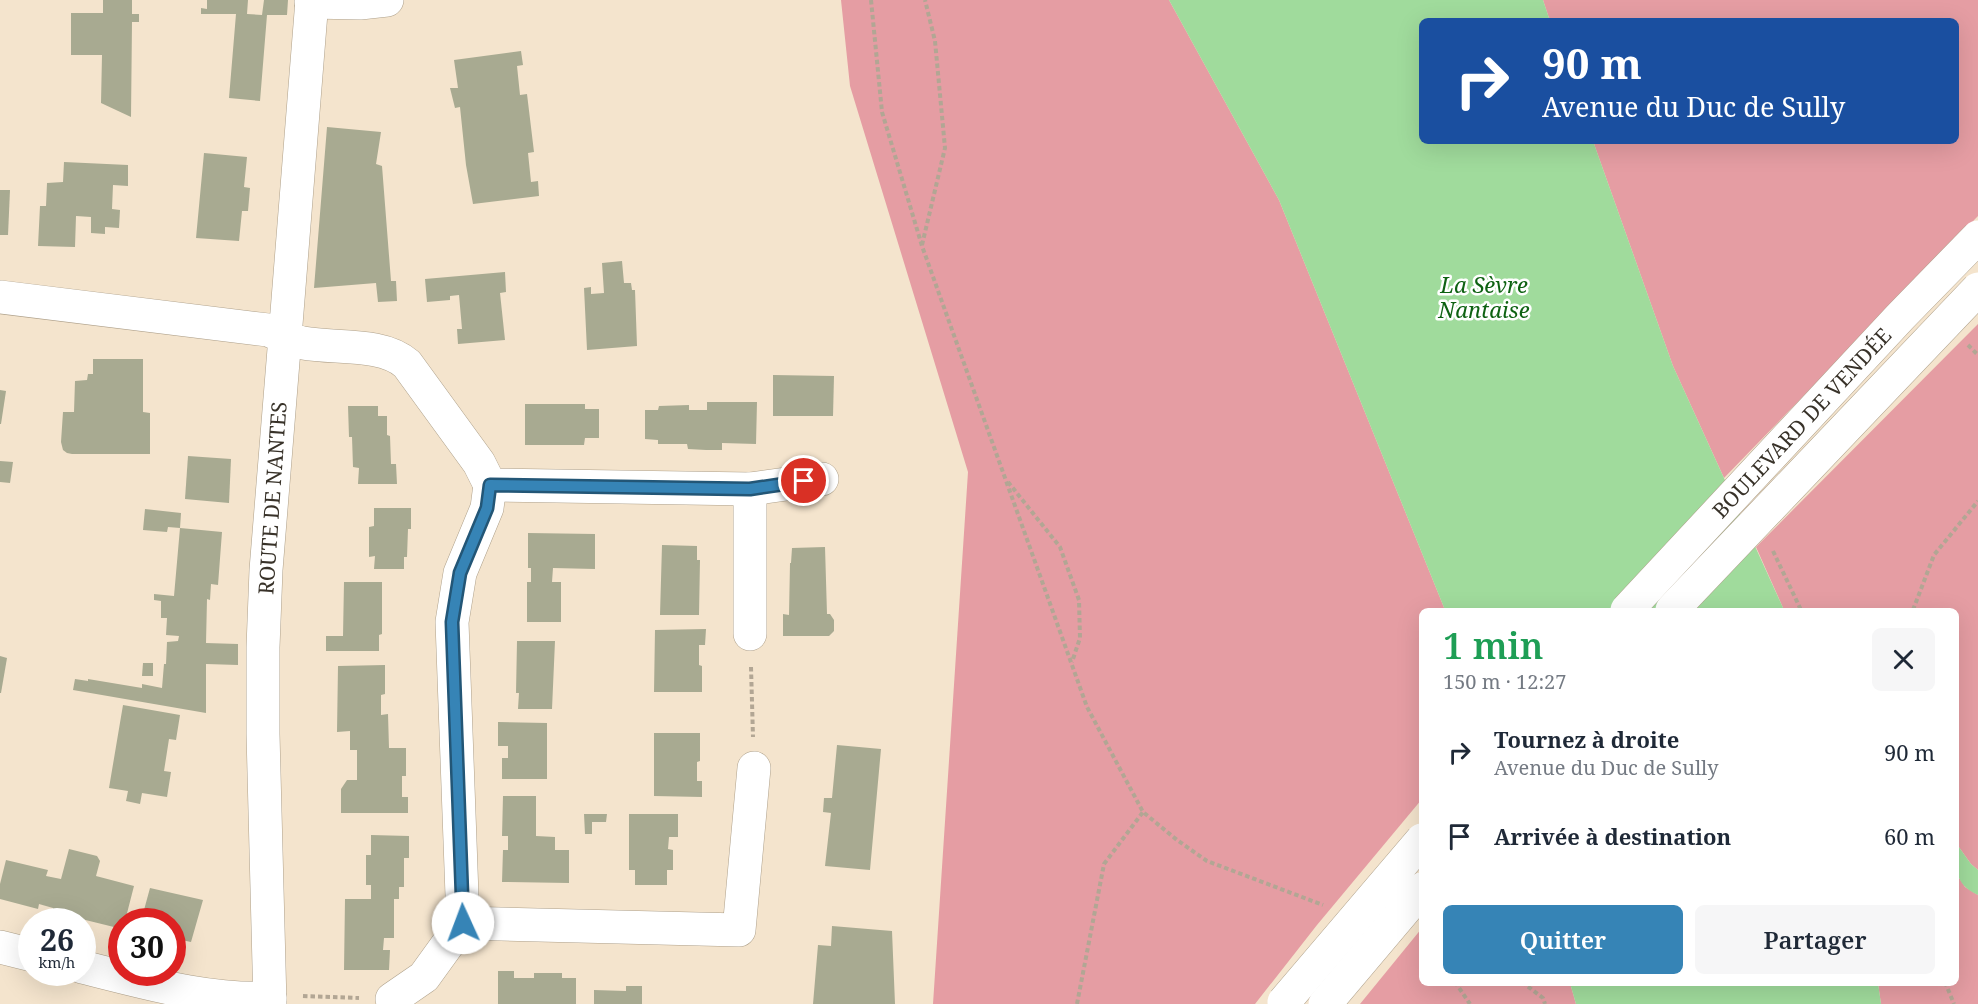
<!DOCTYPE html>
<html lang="fr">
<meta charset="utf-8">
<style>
body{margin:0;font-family:"Noto Serif",serif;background:#f6f6f7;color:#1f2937;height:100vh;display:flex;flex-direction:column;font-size:22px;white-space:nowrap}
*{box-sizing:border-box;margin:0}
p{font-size:20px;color:#747a83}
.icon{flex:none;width:33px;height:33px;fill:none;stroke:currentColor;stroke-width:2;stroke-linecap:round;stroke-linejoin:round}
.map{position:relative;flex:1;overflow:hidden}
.drawer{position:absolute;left:1419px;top:608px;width:540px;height:378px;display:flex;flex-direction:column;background:#fff;border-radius:9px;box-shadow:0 6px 24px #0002}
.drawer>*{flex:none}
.guide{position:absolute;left:1419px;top:18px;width:540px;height:126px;border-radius:9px;box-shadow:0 6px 24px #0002;background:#1a4fa0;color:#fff;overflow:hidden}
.speed{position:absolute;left:18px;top:908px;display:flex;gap:12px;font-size:30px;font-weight:700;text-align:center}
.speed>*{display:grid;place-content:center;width:78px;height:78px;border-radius:50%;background:#fff;box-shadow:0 6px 24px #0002;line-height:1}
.speed small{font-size:15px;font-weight:400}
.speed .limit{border:9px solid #d22;background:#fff;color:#111}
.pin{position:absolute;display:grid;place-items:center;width:51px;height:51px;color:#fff;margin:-26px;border:3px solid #fff;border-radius:50%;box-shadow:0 2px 6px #0007}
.me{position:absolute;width:66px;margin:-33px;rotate:358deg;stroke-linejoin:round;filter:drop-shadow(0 0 4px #0008)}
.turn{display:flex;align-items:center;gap:21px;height:126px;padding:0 24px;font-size:27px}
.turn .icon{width:78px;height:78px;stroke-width:2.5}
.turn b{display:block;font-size:42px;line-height:51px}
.round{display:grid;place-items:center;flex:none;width:63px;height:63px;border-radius:9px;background:#f6f6f7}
.headline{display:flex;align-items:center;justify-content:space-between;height:102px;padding:0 24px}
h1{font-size:36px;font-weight:600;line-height:45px;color:#1e9e55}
.cta{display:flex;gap:12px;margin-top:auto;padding:12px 24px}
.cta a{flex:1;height:69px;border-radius:9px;background:#3684b6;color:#fff;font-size:24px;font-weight:600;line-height:69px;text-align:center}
.cta a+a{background:#f6f6f7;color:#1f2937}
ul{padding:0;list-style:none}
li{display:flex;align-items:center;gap:18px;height:84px;padding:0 24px}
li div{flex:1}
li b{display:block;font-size:22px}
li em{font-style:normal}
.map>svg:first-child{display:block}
.green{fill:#e59da3}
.water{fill:#a0db9c}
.building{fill:#a8aa91}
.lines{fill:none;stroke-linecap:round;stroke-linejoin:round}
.minor-casing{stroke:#aea08a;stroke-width:34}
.major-casing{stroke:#aea08a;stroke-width:34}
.path{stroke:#b2a694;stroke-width:4;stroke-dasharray:4.5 3;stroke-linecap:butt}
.minor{stroke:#fff;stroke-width:33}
.major{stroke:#fff;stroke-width:33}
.highway-bridge-casing{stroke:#aea08a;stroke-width:34;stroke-linecap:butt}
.highway-bridge{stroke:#fff;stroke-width:33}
.route-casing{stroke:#235676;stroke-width:15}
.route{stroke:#3684b6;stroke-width:10}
.labels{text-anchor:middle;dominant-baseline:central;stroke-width:5;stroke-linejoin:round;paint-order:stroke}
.street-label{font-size:21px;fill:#383229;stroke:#fff}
.water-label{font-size:22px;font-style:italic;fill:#0e6212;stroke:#fff}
</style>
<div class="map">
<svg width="1978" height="1004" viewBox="0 0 1978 1004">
<rect width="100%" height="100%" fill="#f4e4cd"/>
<g class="green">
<path d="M841 0H1169L1279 200 1445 610H1422V799L1317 925 1255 1004H933L968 472 850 86Z"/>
<path d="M1543 0H1978V216L1724 478 1673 366 1593 141H1956V21H1550Z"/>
<path d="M1978 324V870L1971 864 1956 843V610H1784L1756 547Z"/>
<path d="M1956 873 1965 887 1978 895V1004H1881L1878 983 1956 982Z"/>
<path d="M1422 928V982L1570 983 1576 1004H1360Z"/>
</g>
<g class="water">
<path d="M1169 0H1543L1550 21H1422V141H1593L1673 366 1784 610H1445L1279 200Z"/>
<path d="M1956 843 1971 864 1978 870V895C1953 884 1956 866 1956 843Z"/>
<path d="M1570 983H1878L1881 1004H1576Z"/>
</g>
<g class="building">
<path d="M103 0H132V14H139V22H132L131 117 101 103 102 55H71V13H103Z"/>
<path d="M207 0H248L247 14 262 15 264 0H288L287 15H267L260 101 229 98 236 14H201V8L207 9Z"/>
<path d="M521 51 523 65 517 66 520 95 527 94 534 152 528 153 531 182 538 181 539 196 473 204 466 165 460 107 455 108 450 88H458L454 60Z"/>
<path d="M327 127 381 132 376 164 382 166 391 281H396L397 301 378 302 376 283 314 288Z"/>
<path d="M204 153 247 157 244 187 250 188 248 211H242L239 241 196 238Z"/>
<path d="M64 162 128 165V186L113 185 112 209 120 210 119 228 105 227V234L91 233V217L76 216 75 247 38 246 40 206H46L47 183 63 182Z"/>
<path d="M0 190H10L8 235H0Z"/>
<path d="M622 261 624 283H631L632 290H635L637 346 587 350 584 288 591 287V294L604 293 602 263Z"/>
<path d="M505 272 506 292 500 293 505 340 458 344 457 329H462L459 295 450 296V300L427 302 425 279Z"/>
<path d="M93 359H143V412L150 413V454H72L67 453 63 450 61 442 63 412H74L75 381 87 380 88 374H93Z"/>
<path d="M773 375 834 376 833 416H773Z"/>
<path d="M0 390 6 391 1 424H0Z"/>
<path d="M707 402H757L756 444 722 443V450H706L688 449 687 444H658V440L645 439V410H658L659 406 689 405V410H707Z"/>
<path d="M525 404H585V409H599V438H585L584 445H525Z"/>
<path d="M348 406H378V416H387V435L390 436 391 464H396L397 484H358L359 468 353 467 352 437H349Z"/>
<path d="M188 456 231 459 229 503 185 499Z"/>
<path d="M0 461 13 462 10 483 0 482Z"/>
<path d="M374 508H411V529H408L407 557H404V569H374L375 556 369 557V527L374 526Z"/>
<path d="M145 509 181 513 180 528 168 527 167 532 143 530Z"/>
<path d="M180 528 222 532 218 585 211 584 210 600 207 599 206 643 238 644V665L206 664V713L73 690 75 679 88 681V679L142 688V684L162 688 164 664H166L167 642 178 641 179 636 166 635 167 618H161V601L154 600V594L174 596Z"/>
<path d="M528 533 595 534V569L553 568 552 582H561V622H527V582H531V568H528Z"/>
<path d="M662 545 697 546V560H700L699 615H660Z"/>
<path d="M825 547 827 614H830L834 620V631L829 636H783V614L789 615 790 563H791L792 548Z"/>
<path d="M344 582H382V634L379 635V651H326V636H343Z"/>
<path d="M706 629 705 645H699V665L702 666V692H654L655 630Z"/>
<path d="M517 641H555L552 709H518L519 693H516Z"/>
<path d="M0 656 7 658 1 693H0Z"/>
<path d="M143 663H153V676H142Z"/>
<path d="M385 665V694L381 695V715L388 714 389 748H406V776H402V797H408V813H341V789L347 780H357V750H350V731L337 732 338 666Z"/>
<path d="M123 705 180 715 176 740 169 739 164 771 171 772 167 797 142 793 140 804 126 801 128 791 109 788Z"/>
<path d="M498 722 547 723V779H502V758H508V746H498Z"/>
<path d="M654 733H700V761L697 762V781H702V797L654 796Z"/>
<path d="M837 745 881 749 870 870 825 866 831 813 823 812 824 798H832Z"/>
<path d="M503 796H536V836L555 837V850H569V883L502 882 503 850H508V836H502Z"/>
<path d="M584 814H607L606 822H592V834H585Z"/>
<path d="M629 814H678V837H669L668 849 673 850V870H667V885H635V870H629Z"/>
<path d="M371 835 409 836V858H404V887H399V899H394V938H384L383 950H390L389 970H344L345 899H371V885H366V855H371Z"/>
<path d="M69 849 97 856 100 861 96 876 134 886 125 921H122V929L53 912V908L39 904 38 909 0 899V884L6 860 48 870 46 876 61 879Z"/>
<path d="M150 888 203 900 191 942 172 938V921H141Z"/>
<path d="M832 926 892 931 895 1004H813L818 945 831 946Z"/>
<path d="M498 971H514V978H534V973H562V978H576V1004H498Z"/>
<path d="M626 986H642V1004H594V990L626 991Z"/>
</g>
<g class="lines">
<g class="minor-casing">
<g id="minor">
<path d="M312 0 285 337C291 339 297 342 303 343 335 349 382 342 407 364L479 463 490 485 750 489 822 479"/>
<path d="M311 2 360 3 387 0"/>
<path d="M750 489V634"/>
<path d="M463 923 739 930 754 768"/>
<path d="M0 947 32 955"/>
<path d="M82 967C144 982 205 1001 270 998"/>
<path d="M392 999 424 977 463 923 452 622 460 573 487 508 490 485"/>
</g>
</g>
<g class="major-casing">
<path id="major" d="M0 297 268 330 285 337 266 570 263 647V734L270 1004"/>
</g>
<g class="path">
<path d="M871 0 882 112 922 246 1087 707 1143 812 1177 840 1207 861 1323 905"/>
<path d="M922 245 945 148 935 41 925 0"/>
<path d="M1968 345 1978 355"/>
<path d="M1008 482 1060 547 1079 600 1080 638 1072 662"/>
<path d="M1773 551 1801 610"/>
<path d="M1913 610 1934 555 1978 501"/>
<path d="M751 667 753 737"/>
<path d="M1455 982 1470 1004"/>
<path d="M1522 982 1543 998 1545 1004"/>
<path d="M1945 982 1954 1004"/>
<path d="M303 996 359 998"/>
<path d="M1077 1004 1104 864 1143 812"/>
</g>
<use href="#minor" class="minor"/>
<use href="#major" class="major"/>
<g class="highway-bridge-casing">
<g id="highway-bridge">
<path id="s1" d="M1627 610 1900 317 1978 237"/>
<path d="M1672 610 1978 289"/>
<path d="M1284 1002 1422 840"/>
<path d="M1325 1004 1422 889"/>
</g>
</g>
<use href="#highway-bridge" class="highway-bridge"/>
</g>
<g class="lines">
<g class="route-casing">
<path id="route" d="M463 923 452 622 460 573 487 508 490 485 750 489 804 481"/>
</g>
<use href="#route" class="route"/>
</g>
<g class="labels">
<g class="street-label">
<text stroke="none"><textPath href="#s1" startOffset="256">BOULEVARD DE VENDÉE</textPath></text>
<text transform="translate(272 498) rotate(-86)">ROUTE DE NANTES</text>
</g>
<g class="water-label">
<text x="1484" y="284">La Sèvre<tspan x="1484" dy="25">Nantaise</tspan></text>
</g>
</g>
</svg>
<div class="speed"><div>26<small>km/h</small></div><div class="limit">30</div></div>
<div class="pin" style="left:804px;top:481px;background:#d93025"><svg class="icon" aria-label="arrive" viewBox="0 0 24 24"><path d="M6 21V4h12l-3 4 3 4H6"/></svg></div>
<svg class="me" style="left:463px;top:923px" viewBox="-20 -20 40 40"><circle r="19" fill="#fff"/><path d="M0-13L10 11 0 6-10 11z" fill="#3684b6"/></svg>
<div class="guide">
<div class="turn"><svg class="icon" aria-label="right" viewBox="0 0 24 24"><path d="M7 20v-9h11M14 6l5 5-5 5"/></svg><div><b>90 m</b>Avenue du Duc de Sully</div></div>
</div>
<section class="drawer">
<div class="headline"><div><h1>1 min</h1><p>150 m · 12:27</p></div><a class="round"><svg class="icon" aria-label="close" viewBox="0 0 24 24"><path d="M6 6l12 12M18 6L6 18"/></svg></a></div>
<ul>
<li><svg class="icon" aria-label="right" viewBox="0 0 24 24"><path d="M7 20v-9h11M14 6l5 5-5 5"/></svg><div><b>Tournez à droite</b><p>Avenue du Duc de Sully</p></div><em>90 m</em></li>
<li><svg class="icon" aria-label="arrive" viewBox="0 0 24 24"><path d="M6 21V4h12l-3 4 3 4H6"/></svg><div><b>Arrivée à destination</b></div><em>60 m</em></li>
</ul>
<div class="cta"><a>Quitter</a><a>Partager</a></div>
</section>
</div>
